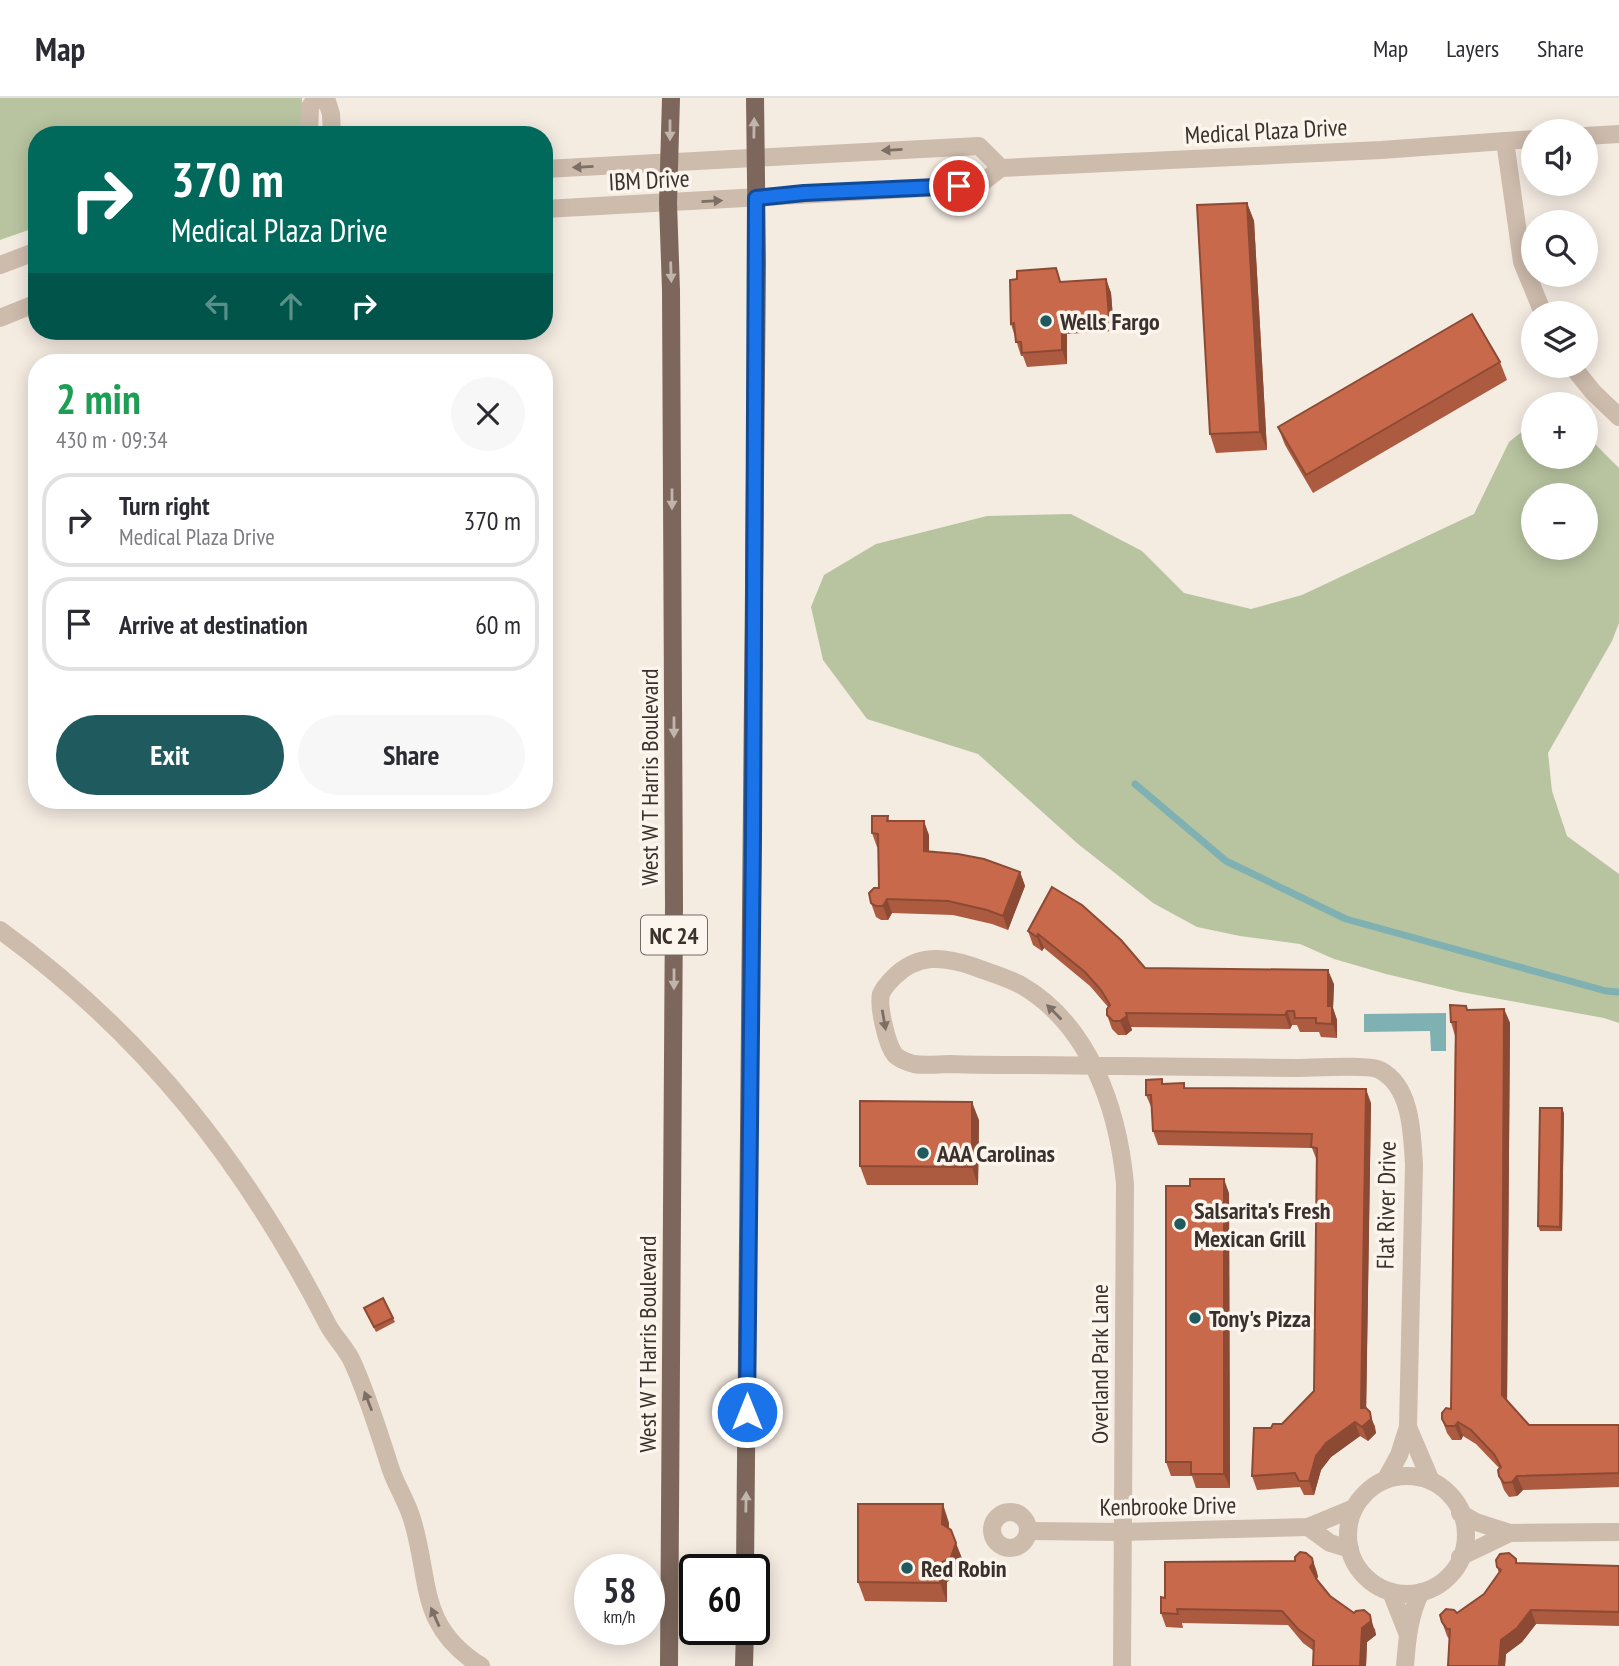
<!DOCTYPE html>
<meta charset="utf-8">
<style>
body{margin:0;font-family:"PT Sans Narrow",sans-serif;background:#f7f7f7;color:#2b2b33;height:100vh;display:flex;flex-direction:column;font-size:26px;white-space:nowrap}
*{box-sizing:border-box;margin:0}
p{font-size:23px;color:#7c7c81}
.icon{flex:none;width:38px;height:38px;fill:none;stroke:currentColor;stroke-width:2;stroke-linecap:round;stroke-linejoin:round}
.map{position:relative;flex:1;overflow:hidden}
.panel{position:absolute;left:28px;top:256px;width:525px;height:455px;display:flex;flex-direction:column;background:#fff;border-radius:28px;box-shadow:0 4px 18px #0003}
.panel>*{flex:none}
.guide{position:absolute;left:28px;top:28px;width:525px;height:214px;border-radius:28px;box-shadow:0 4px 18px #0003;background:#00695c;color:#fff;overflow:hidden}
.tools{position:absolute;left:1521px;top:21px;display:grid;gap:14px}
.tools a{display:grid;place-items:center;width:77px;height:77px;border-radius:50%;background:#fff;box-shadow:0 4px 18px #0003;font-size:35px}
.speed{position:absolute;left:574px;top:1456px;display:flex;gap:14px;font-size:35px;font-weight:700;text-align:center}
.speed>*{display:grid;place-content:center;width:91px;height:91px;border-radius:50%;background:#fff;box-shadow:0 4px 18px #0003;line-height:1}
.speed small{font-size:18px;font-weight:400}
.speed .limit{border:4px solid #111;border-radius:10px;background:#fff;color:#111}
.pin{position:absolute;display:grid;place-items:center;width:60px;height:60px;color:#fff;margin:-30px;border:4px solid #fff;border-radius:50%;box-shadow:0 2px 7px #0007}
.me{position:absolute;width:77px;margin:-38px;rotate:0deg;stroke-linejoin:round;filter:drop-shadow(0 0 5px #0008)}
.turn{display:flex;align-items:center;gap:24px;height:147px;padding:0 28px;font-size:32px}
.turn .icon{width:91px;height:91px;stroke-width:2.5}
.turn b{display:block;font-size:49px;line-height:60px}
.lanes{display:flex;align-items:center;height:66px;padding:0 28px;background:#0003;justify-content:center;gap:35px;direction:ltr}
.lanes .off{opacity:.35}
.round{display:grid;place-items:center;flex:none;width:74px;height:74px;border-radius:37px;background:#f7f7f7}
.overview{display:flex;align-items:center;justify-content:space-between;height:119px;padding:0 28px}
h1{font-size:42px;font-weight:800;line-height:52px;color:#1e9e55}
.button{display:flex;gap:14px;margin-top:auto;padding:14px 28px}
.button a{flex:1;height:80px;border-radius:42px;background:#1f5a5e;color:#fff;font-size:28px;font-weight:800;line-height:80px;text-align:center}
.button a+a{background:#f7f7f7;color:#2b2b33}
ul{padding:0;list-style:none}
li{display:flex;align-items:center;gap:21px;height:94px;margin:0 14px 10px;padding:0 14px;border:4px solid #e1e1e2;border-radius:28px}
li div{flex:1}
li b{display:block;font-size:26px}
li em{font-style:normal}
header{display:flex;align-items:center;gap:42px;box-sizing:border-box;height:98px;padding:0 35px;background:#fff;border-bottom:2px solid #e1e1e2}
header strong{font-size:33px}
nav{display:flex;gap:38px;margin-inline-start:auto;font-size:24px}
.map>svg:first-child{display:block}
.green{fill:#b8c4a0;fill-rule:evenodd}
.water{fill:#7fb0b2}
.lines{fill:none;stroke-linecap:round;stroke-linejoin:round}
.stream{stroke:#7fb0b2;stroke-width:7}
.minor{stroke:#cdbbac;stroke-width:18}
.major{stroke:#7d675c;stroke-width:18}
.wall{fill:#ac5a40}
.shaded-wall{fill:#8c4a34}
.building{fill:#c8694b;stroke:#8c4a34;stroke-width:2}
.oneway{fill:#c2b5ac}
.oneway2{fill:#7d6f65}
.route-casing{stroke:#114b97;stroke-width:18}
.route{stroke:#1a73e8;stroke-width:12}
.poi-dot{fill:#1f5a5e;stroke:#fbf5ee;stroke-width:2.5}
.labels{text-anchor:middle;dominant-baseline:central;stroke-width:7;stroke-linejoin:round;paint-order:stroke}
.shield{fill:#fbf5ee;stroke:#756b66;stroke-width:2}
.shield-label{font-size:23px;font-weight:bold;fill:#3b302b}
.street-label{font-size:24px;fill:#3b302b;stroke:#fbf5ee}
.poi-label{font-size:24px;font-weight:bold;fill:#3b302b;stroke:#fbf5ee;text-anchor:start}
</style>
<header>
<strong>Map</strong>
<nav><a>Map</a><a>Layers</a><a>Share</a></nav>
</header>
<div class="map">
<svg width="1619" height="1568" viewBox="0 0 1619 1568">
<rect width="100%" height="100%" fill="#f4ebe1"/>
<g class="green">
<path d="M0 0H302L301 37H37V129L0 142Z"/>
<path d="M1533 329V359H1586V337L1619 370V525L1612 543 1548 655 1552 693 1567 738 1619 776V925L1604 920 1461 894 1386 876 1334 861 1300 846 1240 838 1197 829 1153 805 1078 746 978 656 867 621 823 562 811 509 824 477 876 446 987 418 1071 416 1142 453 1184 495 1251 511 1302 497 1474 416 1509 344 1524 332ZM1533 397H1586V450H1533Z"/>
</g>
<path class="water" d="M1446 915V953H1431L1430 933 1364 934V916Z"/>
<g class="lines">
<path class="stream" d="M1135 686 1226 763 1346 821 1606 893 1619 894"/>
<g class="minor">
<path d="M326 0 331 16 332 37"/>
<path d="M309 37 310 9 316 0"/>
<path d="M1586 38 1619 36"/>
<path d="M1505 43 1522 164 1543 215"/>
<path d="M544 71 979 48 1001 70"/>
<path d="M544 111 979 87 1001 70 1381 52 1533 41"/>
<path d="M0 167 37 153"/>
<path d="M0 220 37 205"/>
<path d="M1572 268 1593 294 1619 319"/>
<path d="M0 832C147 939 246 1067 328 1227 335 1240 346 1250 352 1263 368 1298 379 1335 391 1372 397 1389 407 1404 412 1421 431 1482 417 1528 481 1568"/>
<path d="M1408 1329 1431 1383"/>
<circle cx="1407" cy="1437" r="59"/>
<circle cx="1010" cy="1432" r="18"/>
<path d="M1460 1415 1476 1424 1510 1435 1619 1434"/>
<path d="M1308 1429 1330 1445 1350 1451"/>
<path d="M1028 1433 1122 1434 1308 1429 1354 1410"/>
<path d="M1460 1459 1510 1435"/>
<path d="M1391 1494 1408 1537"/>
<path d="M1122 1568 1125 1086C1118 1011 1090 927 1021 887 1006 879 988 874 972 868 943 858 917 856 894 879 890 883 883 891 881 896 878 909 887 947 895 957 899 961 909 965 914 966 926 968 939 966 951 966 978 967 1004 967 1031 967 1119 968 1207 969 1296 970 1312 970 1369 966 1380 972 1412 989 1412 1036 1414 1067L1408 1329 1399 1357 1386 1381"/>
<path d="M1405 1568C1407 1542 1409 1517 1421 1494"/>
</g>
<g class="major">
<path d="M745 1472 757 164 755 0"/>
<path d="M669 1568 674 808 671 192 668 105 671 0"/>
<path d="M744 1568 745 1531"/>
</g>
</g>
<g class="wall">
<path d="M1247 105 1254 123 1267 352 1216 355 1210 336Z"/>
<path d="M1056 170 1061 184 1106 181 1111 195 1114 233 1067 236V266L1027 269 1023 258H1021L1011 226 1017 181Z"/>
<path d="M1500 264 1507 282 1313 395 1285 347 1278 329Z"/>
<path d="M888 718 889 723 929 737V754L1020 774 1025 788 1008 832 992 826 953 817 892 815 888 822H881L876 819 871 805 879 790 878 749H877L872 735Z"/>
<path d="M1052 789 1145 870 1334 886 1333 910 1337 922V940L1321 939 1319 934H1300L1297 927H1292L1290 931 1131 929 1132 932 1126 937H1118L1112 931 1107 917 1108 909 1090 888 1044 850 1042 853 1033 847 1028 833Z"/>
<path d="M1504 911 1510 925 1507 1303 1529 1327H1619V1389L1523 1392 1517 1398 1509 1399 1504 1392 1499 1378V1370L1476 1346 1463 1338 1461 1342H1452L1447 1335 1442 1321 1451 1311 1455 938 1451 924 1468 912Z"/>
<path d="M1164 985 1186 990 1371 1005 1366 1311 1375 1328 1376 1335 1368 1343 1360 1338 1331 1359 1321 1372 1314 1397H1304L1300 1389 1257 1392 1252 1378 1271 1330 1282 1326 1314 1293 1317 1063 1312 1050 1158 1047 1153 1033 1152 1011 1146 997Z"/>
<path d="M1564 1015 1562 1133H1540L1538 1128Z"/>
<path d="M979 1022 978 1087H867L860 1068Z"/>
<path d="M1229 1095 1230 1390H1196L1192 1378H1171L1166 1364Z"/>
<path d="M364 1210 393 1220 395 1224 376 1234Z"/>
<path d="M949 1425V1430L963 1463 958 1477 947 1484V1504L865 1503 858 1484Z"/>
<path d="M1312 1460 1317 1474 1318 1479 1316 1481 1330 1498 1375 1531 1376 1537 1367 1544 1366 1568H1313L1314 1553 1303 1545 1288 1527 1182 1525 1183 1530 1166 1529 1161 1515 1165 1500 1295 1463Z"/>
<path d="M1516 1461 1517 1465 1619 1468V1528L1536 1526 1522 1544 1506 1556 1505 1568H1448L1450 1542 1447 1538 1442 1524 1457 1515 1484 1496 1499 1475 1497 1469Z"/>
</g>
<g class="shaded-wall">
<path d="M1247 105 1254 123 1267 352 1260 334Z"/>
<path d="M1106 181 1111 195 1114 233 1109 219Z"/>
<path d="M1062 222 1067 236V266L1062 252Z"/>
<path d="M924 723 929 737V767L924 753Z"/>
<path d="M1020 774 1025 788 1008 832 1003 818Z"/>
<path d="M887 801 892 815 888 822 883 808Z"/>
<path d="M1038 836 1044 850 1042 853 1037 839Z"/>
<path d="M1328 872 1334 886 1333 910 1337 922V940L1328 908Z"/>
<path d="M1504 911 1510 925 1507 1311 1502 1297Z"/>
<path d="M1287 913 1292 927 1290 931 1285 917Z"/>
<path d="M1126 915 1132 932 1126 937 1120 923Z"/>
<path d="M1366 991 1371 1005 1366 1324 1361 1310Z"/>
<path d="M972 1004 979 1022 978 1087 972 1069Z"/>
<path d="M1562 1010 1564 1015 1562 1133 1560 1129Z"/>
<path d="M1224 1081 1229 1095 1230 1390 1224 1376Z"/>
<path d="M1370 1314 1376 1335 1368 1343 1362 1329Z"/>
<path d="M1355 1324 1360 1338 1331 1359 1321 1372 1314 1397 1309 1383 1316 1358 1326 1345Z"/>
<path d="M1458 1324 1463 1338 1461 1342 1455 1328Z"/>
<path d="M1517 1378 1523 1392 1517 1398 1512 1384Z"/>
<path d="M943 1406 949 1425V1444L942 1426Z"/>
<path d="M956 1445 963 1463 958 1477 947 1484V1504L940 1485 941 1465Z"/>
<path d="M1312 1460 1318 1479 1315 1483 1310 1469Z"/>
<path d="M1531 1512 1536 1526 1522 1544 1506 1556 1505 1568H1499L1501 1542Z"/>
<path d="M1370 1517 1376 1537 1367 1544 1366 1568H1360L1362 1530Z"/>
</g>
<g class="building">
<path d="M1247 105 1260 334 1210 336 1197 107Z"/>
<path d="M1056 170 1060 184 1106 181 1109 219 1062 222V252L1022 255 1021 244H1016L1014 225 1011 226 1010 182 1017 181V173Z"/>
<path d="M1472 216 1500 264 1306 377 1278 329Z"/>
<path d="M872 718H888L887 723H924V753L958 756 984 761 1020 774 1003 818 987 812 948 803 887 801 883 808H876L871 805 869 795 874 790H879L878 736 872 735Z"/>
<path d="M1052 789 1082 807 1121 842 1145 870 1328 872V908H1332V926L1316 925V920H1295L1294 913H1287L1285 917 1126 915 1127 918 1120 923H1113L1107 917V911L1110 907 1101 892 1085 874 1038 836 1037 839 1028 833Z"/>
<path d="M1450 907 1466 908 1467 912 1504 911 1502 1297 1529 1327H1619V1375L1517 1378 1512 1384 1504 1385 1499 1378 1498 1372 1501 1369 1494 1356 1471 1332 1458 1324 1455 1328H1446L1442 1321V1315L1446 1310 1451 1311 1456 924H1451Z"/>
<path d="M1162 981V986L1184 985V990L1366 991 1361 1310H1366L1370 1314 1371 1321 1362 1329 1355 1324 1326 1345 1316 1358 1309 1383H1299L1295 1375 1252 1378 1254 1330H1271L1273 1326H1282L1314 1293 1317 1050 1311 1049 1312 1036 1153 1033 1151 997H1146V982Z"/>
<path d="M860 1003 972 1004V1069L860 1068Z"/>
<path d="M1540 1010H1562L1560 1129 1538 1128Z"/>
<path d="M1190 1081H1224V1376H1191V1364H1166V1088H1190Z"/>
<path d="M383 1200 393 1220 374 1229 364 1210Z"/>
<path d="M858 1406H943L942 1426 951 1432 956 1445 951 1459 941 1465 940 1485 858 1484Z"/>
<path d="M1300 1454 1306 1455 1312 1460 1313 1465 1310 1469 1317 1482 1330 1498 1354 1515 1356 1513 1364 1512 1370 1517 1371 1523 1362 1530 1360 1568H1313L1314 1543 1298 1531 1282 1513 1177 1511 1178 1516 1161 1515V1499L1165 1500V1464L1295 1463V1459Z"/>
<path d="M1509 1455 1516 1461V1465L1619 1468V1514L1531 1512 1517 1530 1501 1542 1499 1568H1448L1450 1531H1447L1442 1524 1440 1517 1446 1511 1454 1512 1457 1515 1484 1496 1501 1472 1497 1469 1496 1462 1500 1456Z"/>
</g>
<defs><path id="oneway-solid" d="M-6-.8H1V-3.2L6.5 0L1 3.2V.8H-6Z" transform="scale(1.75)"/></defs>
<g class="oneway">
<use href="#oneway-solid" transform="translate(754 30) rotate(-89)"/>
<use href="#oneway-solid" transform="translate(670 32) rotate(90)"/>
<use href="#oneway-solid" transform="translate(671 174) rotate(88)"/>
<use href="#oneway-solid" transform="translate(672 401) rotate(90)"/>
<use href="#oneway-solid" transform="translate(674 629) rotate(90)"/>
<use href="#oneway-solid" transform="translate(674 881) rotate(90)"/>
<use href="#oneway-solid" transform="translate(746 1404) rotate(-89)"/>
</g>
<g class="oneway2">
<use href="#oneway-solid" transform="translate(892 52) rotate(177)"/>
<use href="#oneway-solid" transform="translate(583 69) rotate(177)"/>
<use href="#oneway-solid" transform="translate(712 103) rotate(-3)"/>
<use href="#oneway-solid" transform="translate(1054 914) rotate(-135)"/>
<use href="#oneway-solid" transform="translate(884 922) rotate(80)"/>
<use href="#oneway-solid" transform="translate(368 1303) rotate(-111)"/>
<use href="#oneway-solid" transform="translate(435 1519) rotate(-114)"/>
</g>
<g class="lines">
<g class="route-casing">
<path id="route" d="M747 1314 753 741 756 100 804 95 959 88"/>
</g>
<use href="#route" class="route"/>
</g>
<g class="poi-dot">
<circle cx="1046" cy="223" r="7"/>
<circle cx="923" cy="1055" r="7"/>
<circle cx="1180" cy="1126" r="7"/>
<circle cx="1195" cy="1220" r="7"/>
<circle cx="907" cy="1470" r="7"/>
</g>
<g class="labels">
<rect class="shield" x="641" y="817.5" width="66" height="39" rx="5"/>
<g class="shield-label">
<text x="674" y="837">NC 24</text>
</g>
<g class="street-label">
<text transform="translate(1266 33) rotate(-3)">Medical Plaza Drive</text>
<text transform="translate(649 82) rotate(-3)">IBM Drive</text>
<text transform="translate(649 679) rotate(-90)">West W T Harris Boulevard</text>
<text transform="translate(1386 1107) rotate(-89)">Flat River Drive</text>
<text transform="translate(647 1246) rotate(-90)">West W T Harris Boulevard</text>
<text transform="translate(1099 1266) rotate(-90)">Overland Park Lane</text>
<text transform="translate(1168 1408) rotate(-1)">Kenbrooke Drive</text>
</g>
<g class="poi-label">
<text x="1060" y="223">Wells Fargo</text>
<text x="937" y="1055">AAA Carolinas</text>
<text x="1194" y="1112">Salsarita's Fresh<tspan x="1194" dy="28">Mexican Grill</tspan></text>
<text x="1209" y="1220">Tony's Pizza</text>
<text x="921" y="1470">Red Robin</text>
</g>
</g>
</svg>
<div class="tools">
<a><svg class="icon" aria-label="sound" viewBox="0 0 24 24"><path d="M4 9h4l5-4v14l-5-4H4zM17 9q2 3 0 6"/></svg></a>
<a><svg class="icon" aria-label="search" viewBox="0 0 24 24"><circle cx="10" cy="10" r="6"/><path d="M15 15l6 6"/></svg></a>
<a><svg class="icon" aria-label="layers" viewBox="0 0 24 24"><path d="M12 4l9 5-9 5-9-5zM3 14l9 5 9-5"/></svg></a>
<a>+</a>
<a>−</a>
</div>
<div class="speed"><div>58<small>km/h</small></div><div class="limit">60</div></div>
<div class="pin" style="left:959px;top:88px;background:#d93025"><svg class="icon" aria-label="arrive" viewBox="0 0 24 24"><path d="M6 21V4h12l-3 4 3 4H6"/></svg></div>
<svg class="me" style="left:747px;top:1314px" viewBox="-20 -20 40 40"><circle r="17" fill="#1a73e8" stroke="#fff" stroke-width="3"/><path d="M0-11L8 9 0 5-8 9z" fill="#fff"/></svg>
<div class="guide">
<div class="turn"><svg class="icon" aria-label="right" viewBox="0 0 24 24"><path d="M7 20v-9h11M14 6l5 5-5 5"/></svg><div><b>370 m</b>Medical Plaza Drive</div></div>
<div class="lanes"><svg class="icon off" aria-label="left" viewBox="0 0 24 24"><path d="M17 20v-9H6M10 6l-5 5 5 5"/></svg><svg class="icon off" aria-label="ahead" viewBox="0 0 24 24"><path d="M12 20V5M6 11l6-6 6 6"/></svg><svg class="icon" aria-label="right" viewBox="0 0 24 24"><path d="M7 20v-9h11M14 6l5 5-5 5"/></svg></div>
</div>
<section class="panel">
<div class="overview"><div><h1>2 min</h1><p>430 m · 09:34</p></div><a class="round"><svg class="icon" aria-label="close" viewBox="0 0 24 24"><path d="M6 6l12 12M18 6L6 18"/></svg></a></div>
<ul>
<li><svg class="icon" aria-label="right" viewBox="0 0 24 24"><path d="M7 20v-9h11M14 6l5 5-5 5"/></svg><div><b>Turn right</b><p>Medical Plaza Drive</p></div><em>370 m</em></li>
<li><svg class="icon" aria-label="arrive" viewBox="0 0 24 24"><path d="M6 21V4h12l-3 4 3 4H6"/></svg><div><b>Arrive at destination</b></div><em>60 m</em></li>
</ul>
<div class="button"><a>Exit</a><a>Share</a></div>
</section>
</div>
